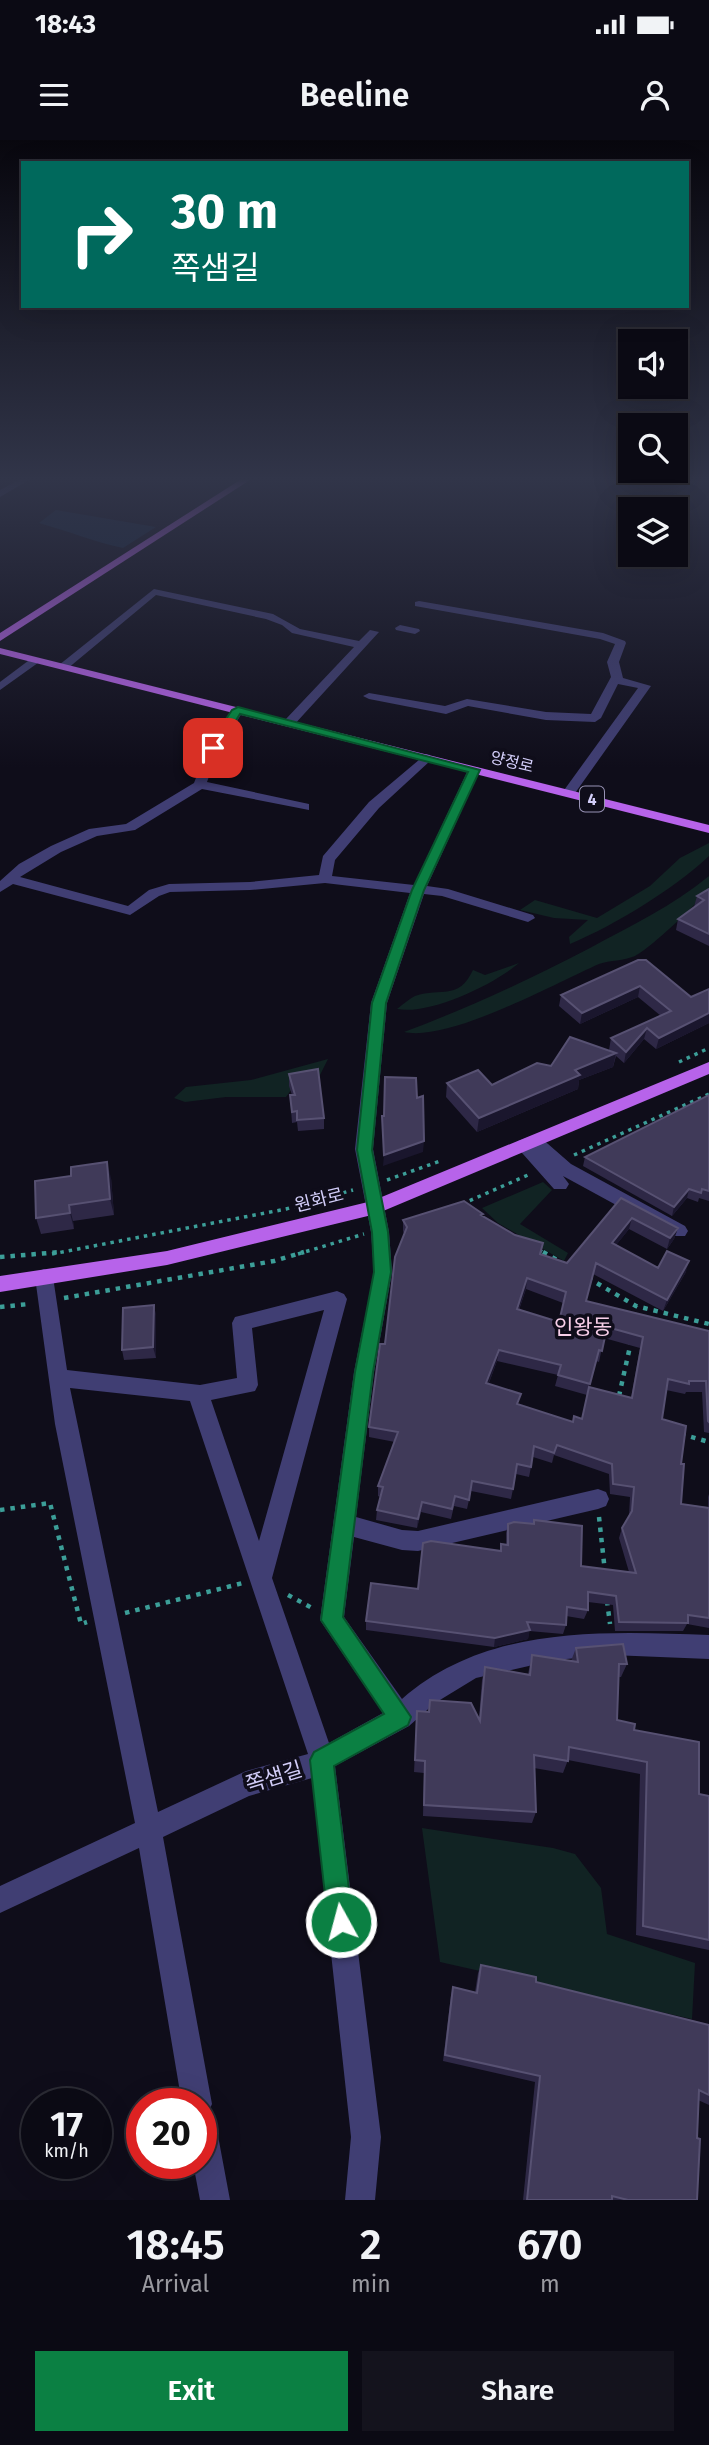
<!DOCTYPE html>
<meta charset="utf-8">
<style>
body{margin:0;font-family:"Fira Sans","Noto Sans KR",sans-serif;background:#14131d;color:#f1f3f6;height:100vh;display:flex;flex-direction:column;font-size:26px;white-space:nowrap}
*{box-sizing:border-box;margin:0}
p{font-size:23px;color:#9a9aa0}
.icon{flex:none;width:38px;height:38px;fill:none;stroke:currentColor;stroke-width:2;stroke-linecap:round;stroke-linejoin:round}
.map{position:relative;height:2060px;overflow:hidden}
.panel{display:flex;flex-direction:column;background:#0b0a14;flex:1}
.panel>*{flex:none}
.hud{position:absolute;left:21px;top:21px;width:668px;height:147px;border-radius:0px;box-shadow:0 7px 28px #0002,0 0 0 2px #2b2b34;background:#00695c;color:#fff;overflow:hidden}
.controls{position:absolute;left:618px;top:189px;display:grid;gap:14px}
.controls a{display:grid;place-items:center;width:70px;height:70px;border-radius:0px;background:#0b0a14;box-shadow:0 7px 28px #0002,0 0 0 2px #2b2b34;font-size:35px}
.speed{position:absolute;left:21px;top:1948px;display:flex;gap:14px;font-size:35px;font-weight:700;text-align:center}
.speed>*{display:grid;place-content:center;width:91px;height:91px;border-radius:50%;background:#0b0a14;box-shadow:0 7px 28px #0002,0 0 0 2px #2b2b34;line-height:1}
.speed small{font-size:18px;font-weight:400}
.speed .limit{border:10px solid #d22;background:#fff;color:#111}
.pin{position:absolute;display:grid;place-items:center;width:60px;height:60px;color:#fff;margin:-30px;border-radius:14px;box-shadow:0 4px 10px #0006}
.me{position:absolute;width:77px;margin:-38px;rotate:353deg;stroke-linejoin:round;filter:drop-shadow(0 0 5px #0008)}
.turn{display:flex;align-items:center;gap:24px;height:147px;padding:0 35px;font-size:32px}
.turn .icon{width:91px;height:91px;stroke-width:2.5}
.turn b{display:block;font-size:49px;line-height:60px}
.eta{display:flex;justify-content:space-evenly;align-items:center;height:119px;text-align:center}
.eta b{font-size:42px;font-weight:600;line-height:49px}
.action{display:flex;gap:14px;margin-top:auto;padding:14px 35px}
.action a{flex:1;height:80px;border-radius:0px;background:#0b8043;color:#fff;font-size:28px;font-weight:600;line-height:80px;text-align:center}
.action a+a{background:#14131d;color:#f1f3f6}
.status{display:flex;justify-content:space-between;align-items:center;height:49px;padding:0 35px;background:#0b0a14;direction:ltr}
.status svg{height:19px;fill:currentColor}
header{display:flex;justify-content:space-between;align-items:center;height:91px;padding:0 35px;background:#0b0a14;font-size:32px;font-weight:600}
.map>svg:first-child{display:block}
.green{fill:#112323}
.water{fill:#13243d}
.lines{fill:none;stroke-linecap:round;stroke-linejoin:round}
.path-far1{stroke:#3c9e98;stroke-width:3.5;stroke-dasharray:3.5 5;stroke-linecap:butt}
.path{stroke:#3c9e98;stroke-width:4.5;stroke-dasharray:4.5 6;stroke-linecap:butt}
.minor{fill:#403e73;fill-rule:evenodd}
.major{fill:#b763ea;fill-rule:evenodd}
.wall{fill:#2e2846;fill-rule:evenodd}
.shaded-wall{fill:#1a162d}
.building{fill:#403a59;stroke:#575172;stroke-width:2;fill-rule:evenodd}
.route{fill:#0b8043;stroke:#07532c;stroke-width:2}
.labels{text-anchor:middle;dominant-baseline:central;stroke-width:7;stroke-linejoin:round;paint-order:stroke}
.far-street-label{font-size:16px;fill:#d2cdf8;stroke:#0f0d1a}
.shield{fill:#0f0d1a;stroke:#9893b5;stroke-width:2}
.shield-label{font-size:16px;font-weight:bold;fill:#d2cdf8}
.street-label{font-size:18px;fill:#d2cdf8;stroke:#0f0d1a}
.quarter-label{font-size:21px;fill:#f8cfe9;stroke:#0f0d1a}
.near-street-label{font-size:21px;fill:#d2cdf8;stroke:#0f0d1a}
</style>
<div class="status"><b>18:43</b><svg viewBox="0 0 49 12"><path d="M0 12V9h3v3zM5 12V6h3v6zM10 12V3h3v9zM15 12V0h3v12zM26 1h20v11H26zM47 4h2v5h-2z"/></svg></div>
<header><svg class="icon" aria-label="menu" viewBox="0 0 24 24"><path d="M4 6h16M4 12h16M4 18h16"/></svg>Beeline<svg class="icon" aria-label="person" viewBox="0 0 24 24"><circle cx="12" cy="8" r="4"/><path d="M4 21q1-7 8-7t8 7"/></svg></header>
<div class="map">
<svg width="709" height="2060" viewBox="0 0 709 2060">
<rect width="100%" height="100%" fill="#0f0d1a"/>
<g class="green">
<path d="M709 703V716C674 749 615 785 570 804L569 797 588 780 554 778 520 770 535 760 597 778 650 746 680 718Z"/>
<path d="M709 736C709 737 709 746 709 747 704 759 648 810 635 816 624 821 610 820 599 824 554 844 449 902 404 892 468 868 529 840 590 808 630 786 673 766 709 736Z"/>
<path d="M519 823C493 845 430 875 397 869 402 865 409 859 415 856 442 847 458 861 473 830L485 835Z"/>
<path d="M328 919 319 937 299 939 286 957H226L185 962 174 958 186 947 251 940Z"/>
<path d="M543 1042 552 1050 520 1084 568 1113 564 1121 498 1083 482 1068Z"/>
<path d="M422 1688 553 1708 575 1714 601 1748 607 1794 695 1823 692 1879 440 1822Z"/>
</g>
<path class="water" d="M56 370 156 387 123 408C94 402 68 391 39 383Z"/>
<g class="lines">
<g class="path-far1">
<path d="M679 922 709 908"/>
<path d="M574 1015 709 954"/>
<path d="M387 1040 443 1020"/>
<path d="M462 1064 528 1035"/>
<path d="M539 1110 546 1114"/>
<path d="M52 1114 286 1069 353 1050"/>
<path d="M298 1114 364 1094"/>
</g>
<g class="path">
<path d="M543 1112 557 1120"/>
<path d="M0 1117 61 1112"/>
<path d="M588 1138 636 1166 709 1184"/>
<path d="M64 1158 274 1121 304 1112"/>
<path d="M0 1167 29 1164"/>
<path d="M634 1177 636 1166"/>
<path d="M619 1256 631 1202"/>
<path d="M681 1294 709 1302"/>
<path d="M0 1370 50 1363 81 1484 87 1482"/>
<path d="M599 1377 605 1432"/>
<path d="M288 1455 312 1468"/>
<path d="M607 1461 610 1484"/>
<path d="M125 1473 243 1443"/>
</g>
<g class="minor">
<path d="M19 340H29L0 357V350Z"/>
<path d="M154 449 273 474 300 489 359 501 370 490 379 492 293 586 289 587 283 583 285 580 354 507 292 493 282 485 266 479 156 455 67 529H59V525Z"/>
<path d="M419 461 603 493 625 501 626 503 619 522 623 538 651 546 573 656 568 657 562 653 638 548 618 544 601 578 595 582 546 580 468 566 446 574 369 559 363 556 369 553 445 566 467 559 546 572 591 574 611 537 607 522 615 504 600 499 415 466V462Z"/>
<path d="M400 485 419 489 420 491 415 494 396 490 395 488Z"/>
<path d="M32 518 42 520 0 550V542Z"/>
<path d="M238 566 244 570 219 609 207 642 309 664V670L202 649 135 690 97 696 61 712 20 737 128 766 149 750 169 744 250 742 319 735 323 716 369 662 426 614 430 615V621L379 668 335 720 332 736 414 745 468 630 470 627H478L480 630 427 746 448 749 533 775 535 778 528 782 442 756 424 754 387 863 373 1009 389 1092 392 1132 374 1232 356 1377 402 1390 418 1391 598 1349 606 1352 609 1359 606 1366 598 1369 418 1411 402 1410 354 1397 344 1477 402 1559C486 1485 604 1491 709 1495V1519L611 1515 555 1520 476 1538 435 1563 409 1586 335 1626 381 1997 375 2060H345L351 1997 312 1638 249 1656 163 1697 212 1964 208 1973 211 1975 216 1985 230 2060H200L193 2023H201V1964H182L139 1708 0 1773V1746L135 1683 55 1284 35 1137 37 1132 44 1129 51 1132 53 1137 67 1230 200 1245 237 1238 232 1183 235 1177 337 1151 344 1154 347 1159 272 1438 329 1603 383 1573 320 1480 354 1232 374 1132 371 1092 355 1009 371 863 410 753 325 743 250 750 170 752 159 756 130 775 13 744 0 752V741L19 724 51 706 89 689 126 684 194 643 207 609 234 568ZM324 1170 259 1401 211 1260 255 1251 258 1245 252 1188ZM70 1248 190 1261 308 1614 246 1631 158 1672Z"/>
<path d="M534 995 540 997 571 1024 685 1086 688 1091 685 1096H673L563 1036 569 1044 566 1049H554L515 1005 518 1001Z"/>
</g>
<g class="major">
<path d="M240 340H250L0 501V493Z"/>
<path d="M0 508 709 685V693L0 514Z"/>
<path d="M709 922V934L376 1074 167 1125 0 1152V1136L167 1111 372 1061Z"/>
</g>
</g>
<g class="wall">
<path d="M709 749V806L676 790 678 779 694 767 697 756Z"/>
<path d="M638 820 691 857 709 849V883L656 909 644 899 624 923 616 916 613 927 579 940 578 949 477 992 446 957 447 943 492 945 551 926 611 912 609 910 611 898 661 876 638 857 580 884 559 866 561 855Z"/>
<path d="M289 934 324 978V989L298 991 297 982 292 983 290 955H292L289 946Z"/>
<path d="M709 955V1061L699 1058 698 1062 687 1058 672 1076 583 1026 585 1017Z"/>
<path d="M111 1038 114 1075 73 1081 74 1089 41 1094 36 1078Z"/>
<path d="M621 1058 678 1088 674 1099 667 1109 629 1089 616 1105 658 1128 686 1132 663 1171 593 1134 586 1161 709 1191V1293L704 1292 702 1252H686L685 1254 666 1250 662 1279 681 1324V1364L708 1367V1357L709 1354V1488L687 1484 683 1491H615L613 1465 588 1462V1470L584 1479 566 1476V1485L563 1494 529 1491 528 1499 494 1507 366 1490V1481L418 1449 500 1410 501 1404H506V1393L508 1384H533L534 1380 581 1426 629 1432 619 1398 622 1388 629 1376 630 1357 610 1354 609 1334 554 1315 552 1323 533 1317 529 1337 516 1334 511 1359 471 1351 467 1369 454 1366 451 1379 421 1372 417 1388 376 1380 377 1370 380 1357 378 1356V1346L395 1302 369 1297V1287L404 1094 403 1091V1080L483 1076 541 1114 567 1123ZM526 1149 563 1163 559 1182 519 1170ZM604 1198 640 1208 631 1258 582 1279 573 1282 519 1265 489 1243 497 1221 558 1235 555 1246 587 1255 596 1221 599 1222Z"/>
<path d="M154 1165 156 1176V1218L124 1220 122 1210Z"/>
<path d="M576 1508 627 1524 621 1537H619L617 1580 634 1590 699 1654 709 1656V1810L636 1795 640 1634 568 1620 563 1633 534 1628 536 1672 532 1683 423 1676 424 1633 414 1632 417 1571 428 1572 430 1560 479 1578 482 1540 485 1527 528 1534 532 1515 571 1521Z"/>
<path d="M481 1825 536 1842 709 1885V1965L698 1960 697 2060H523L535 1942 443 1921 451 1855 453 1847 475 1852 478 1833Z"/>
</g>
<g class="shaded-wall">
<path d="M640 846 638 857 580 884 582 873Z"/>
<path d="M709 873V883L656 909 659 898Z"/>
<path d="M647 888 644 899 624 923 626 912Z"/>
<path d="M616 913 613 927 579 940 578 949 477 992 479 978 575 930Z"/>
<path d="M424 1001 423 1012 383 1026 384 1015Z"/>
<path d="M107 1022 111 1038 114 1075 110 1059Z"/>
<path d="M689 1049 687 1058 672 1076 674 1067Z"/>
<path d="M69 1065 73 1081 74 1089 70 1073Z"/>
<path d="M632 1078 629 1089 609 1114 612 1103Z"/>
<path d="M678 1088 674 1099 667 1109 670 1098Z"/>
<path d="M689 1121 686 1132 663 1171 667 1160Z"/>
<path d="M527 1138 526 1149 515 1180 517 1169Z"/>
<path d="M154 1165 156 1176V1218L153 1207Z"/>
<path d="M499 1210 497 1221 485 1253 486 1243Z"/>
<path d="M422 1362 421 1372 417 1388 418 1379Z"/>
<path d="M530 1490 528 1499 494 1507 495 1498Z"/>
</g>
<g class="building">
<path d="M709 749V794L678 779 704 760 697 756Z"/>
<path d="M638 820H646L691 857 709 849V873L659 898 647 888 626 912 611 898 671 871 640 846 582 873 561 855Z"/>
<path d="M570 897 616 913 575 930 580 935 479 978 447 943 478 930 492 945 537 923 551 926Z"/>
<path d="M318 929 324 978 297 980V971L292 972 290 955H295L289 934Z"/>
<path d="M385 937 416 938 417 958 423 956 424 1001 384 1015 382 976H384Z"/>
<path d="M709 955V1051L702 1049 701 1053 689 1049 674 1067 585 1017Z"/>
<path d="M107 1022 110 1059 69 1065 70 1073 36 1078 35 1041 71 1036V1027Z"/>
<path d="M621 1058 678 1088 670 1098 632 1078 612 1103 658 1128 667 1111 689 1121 667 1160 596 1123 586 1161 709 1191V1282L708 1281 706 1241H689V1244L668 1239 662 1279 686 1286 681 1324H684L681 1364 709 1368V1478L688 1475V1483L619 1482 616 1456 588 1452V1470L567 1467 566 1485 527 1482 530 1490 495 1498 366 1481 371 1443 418 1449 423 1403 431 1401 501 1411V1404L508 1405V1384L514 1382 534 1384V1380L582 1386 581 1426 636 1433 622 1388 632 1371 634 1347 613 1344 612 1324 557 1305 554 1313 534 1306 531 1327 517 1324 513 1349 472 1341 469 1360 455 1356 452 1369 422 1362 418 1379 377 1370 383 1347 378 1346 398 1292 369 1287 380 1204H385L395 1117 407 1087 403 1080 464 1061 483 1074 481 1075 515 1095 543 1103 540 1114 567 1123ZM527 1138 566 1152 559 1182 517 1169ZM607 1187 643 1197 632 1258 589 1247 582 1279 574 1276 573 1282 517 1264 521 1254 486 1243 499 1210 561 1225 558 1235 590 1244 599 1210 602 1211Z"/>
<path d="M154 1165 153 1207 122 1210 123 1168Z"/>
<path d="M623 1504 627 1524H619L617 1580 635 1584 634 1590 699 1602V1654L709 1656V1800L643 1786 647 1622 569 1607 568 1621 534 1615 536 1672 424 1665 425 1621 415 1620 417 1571 429 1572 430 1560 471 1563 480 1581 485 1527 530 1535 532 1515 578 1522 576 1508Z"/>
<path d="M481 1825 536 1837V1842L709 1885V1955L699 1950 697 1998 700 1999 697 2060H628L612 2056V2060H527L540 1936 445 1915 453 1847 477 1853Z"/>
</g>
<linearGradient id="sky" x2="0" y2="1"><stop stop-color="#08070e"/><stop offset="0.54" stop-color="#313549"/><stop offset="1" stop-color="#313549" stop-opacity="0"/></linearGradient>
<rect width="709" height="628" fill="url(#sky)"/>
<path class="route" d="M238 567 480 630 424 750 386 863 372 1010 388 1092 391 1132 373 1232 343 1477 411 1577 408 1585 334 1626 353 1782 349 1790 341 1794 332 1790 328 1782 310 1620 314 1612 384 1574 321 1480 355 1232 374 1132 372 1092 357 1010 372 863 412 750 468 632 240 574 217 611H209L207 608 232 570Z"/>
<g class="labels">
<g class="far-street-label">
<text transform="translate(512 622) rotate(14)">양정로</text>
</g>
<rect class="shield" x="580" y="646.5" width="24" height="25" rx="5"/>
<g class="shield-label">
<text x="592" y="659">4</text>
</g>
<g class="street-label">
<text transform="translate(319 1060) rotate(-14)">원화로</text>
</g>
<g class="quarter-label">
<text x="583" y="1187">인왕동</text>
</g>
<g class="near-street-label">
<text transform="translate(274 1637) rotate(-17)">쪽샘길</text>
</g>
</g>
</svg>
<div class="controls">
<a><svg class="icon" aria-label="sound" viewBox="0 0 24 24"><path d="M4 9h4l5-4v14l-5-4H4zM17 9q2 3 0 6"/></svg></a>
<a><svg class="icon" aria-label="search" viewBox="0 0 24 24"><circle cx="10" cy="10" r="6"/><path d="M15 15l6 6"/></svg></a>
<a><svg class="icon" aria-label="layers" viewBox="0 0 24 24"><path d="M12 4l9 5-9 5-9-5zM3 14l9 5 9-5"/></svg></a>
</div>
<div class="speed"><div>17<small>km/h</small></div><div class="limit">20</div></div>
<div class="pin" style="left:213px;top:608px;background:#d93025"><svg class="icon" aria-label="arrive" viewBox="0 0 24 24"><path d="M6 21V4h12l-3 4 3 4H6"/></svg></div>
<svg class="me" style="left:341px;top:1782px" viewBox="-20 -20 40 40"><circle r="17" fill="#0b8043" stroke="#fff" stroke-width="3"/><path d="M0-11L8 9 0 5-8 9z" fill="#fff"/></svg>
<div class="hud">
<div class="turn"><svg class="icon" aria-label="right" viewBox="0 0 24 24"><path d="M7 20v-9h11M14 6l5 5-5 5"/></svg><div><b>30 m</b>쪽샘길</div></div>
</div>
</div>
<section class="panel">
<div class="eta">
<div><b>18:45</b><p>Arrival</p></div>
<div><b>2</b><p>min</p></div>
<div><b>670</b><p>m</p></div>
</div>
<div class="action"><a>Exit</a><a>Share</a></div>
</section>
